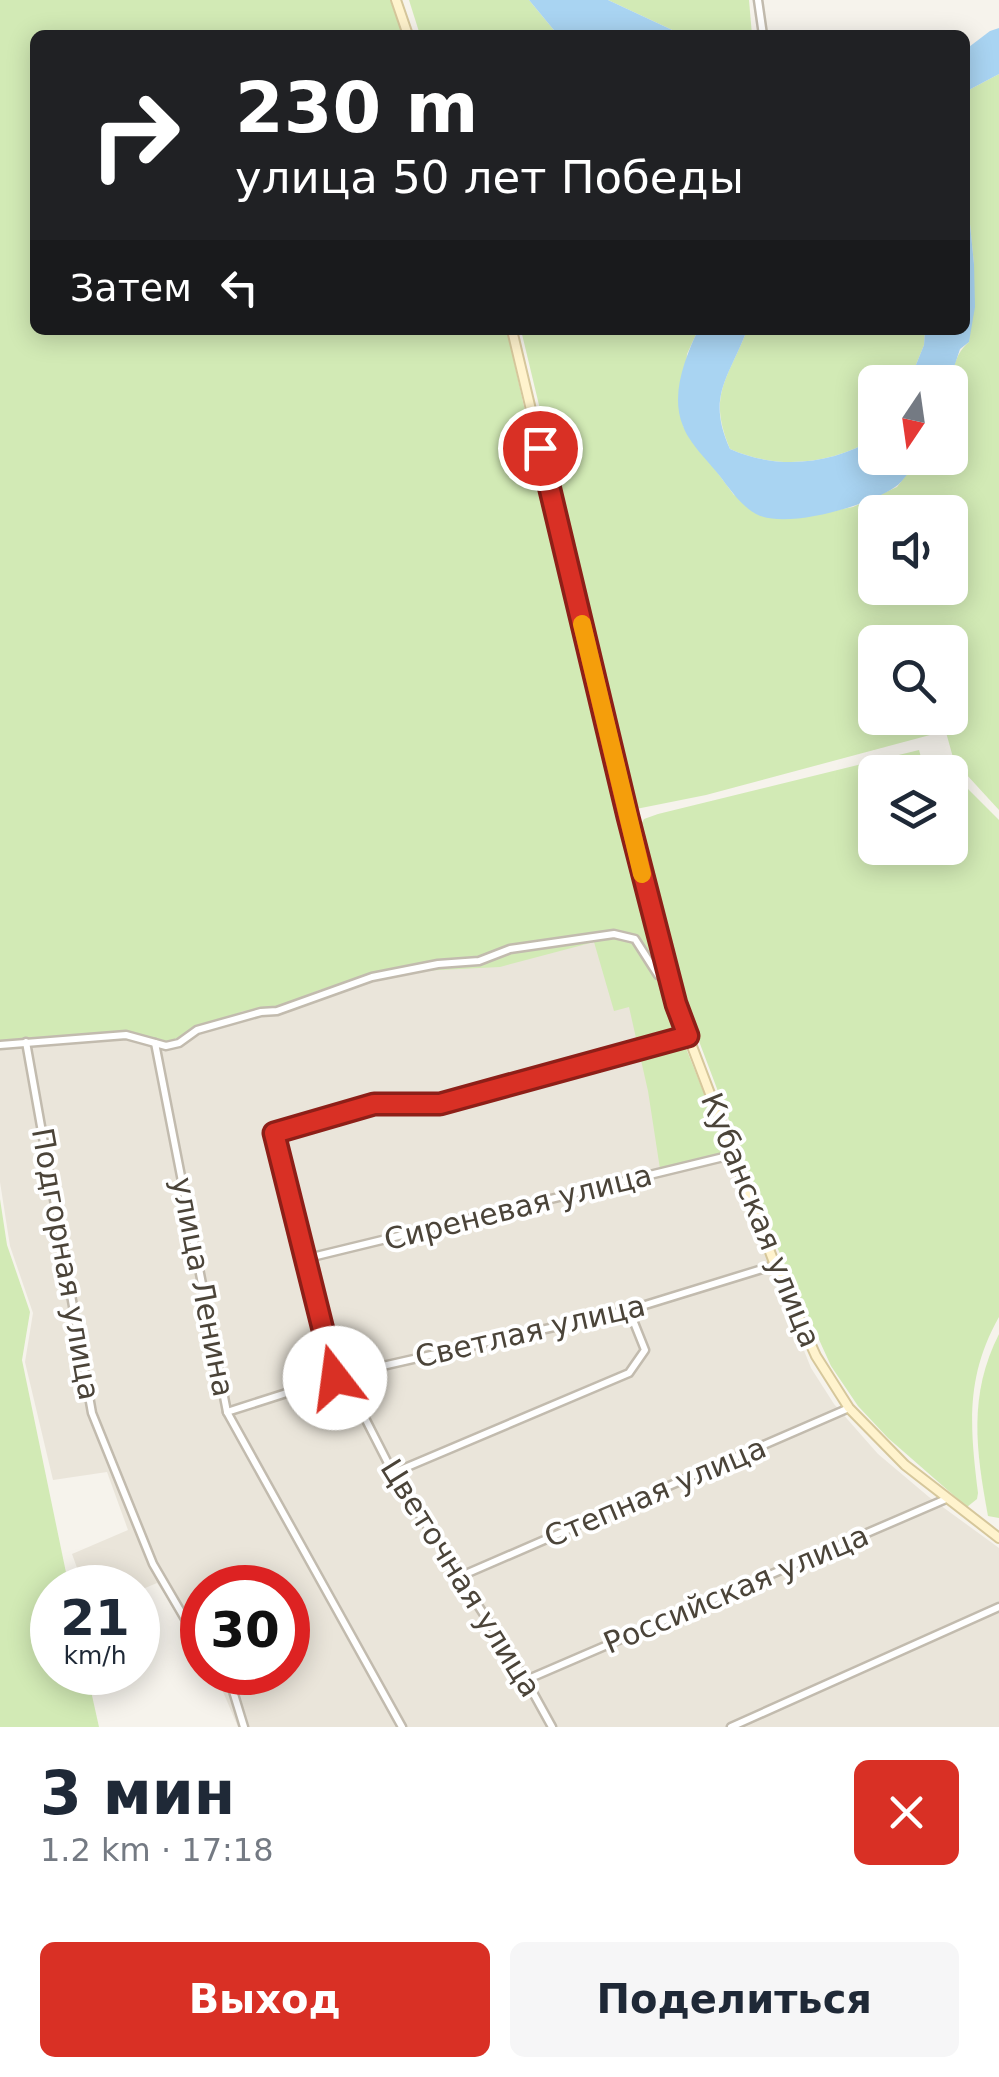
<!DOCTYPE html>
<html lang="ru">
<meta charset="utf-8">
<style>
body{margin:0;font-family:"DejaVu Sans",sans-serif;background:#f6f6f7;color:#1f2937;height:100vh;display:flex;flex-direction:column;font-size:38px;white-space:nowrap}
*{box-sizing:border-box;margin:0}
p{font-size:32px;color:#747a83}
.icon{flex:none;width:55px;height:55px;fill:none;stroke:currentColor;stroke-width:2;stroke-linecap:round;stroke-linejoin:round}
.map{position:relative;height:1727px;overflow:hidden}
.details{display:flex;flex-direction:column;background:#fff;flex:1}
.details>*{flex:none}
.top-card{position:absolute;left:30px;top:30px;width:940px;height:305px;border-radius:15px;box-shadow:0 5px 25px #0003;background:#202124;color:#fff;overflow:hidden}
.needle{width:65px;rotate:193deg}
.fabs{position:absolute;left:858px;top:365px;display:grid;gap:20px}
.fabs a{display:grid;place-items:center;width:110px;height:110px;border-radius:15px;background:#fff;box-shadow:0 5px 25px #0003;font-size:50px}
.speed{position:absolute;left:30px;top:1565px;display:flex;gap:20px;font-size:50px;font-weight:700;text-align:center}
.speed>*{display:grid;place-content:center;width:130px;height:130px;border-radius:50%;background:#fff;box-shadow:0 5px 25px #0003;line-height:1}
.speed small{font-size:25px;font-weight:400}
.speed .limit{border:15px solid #d22;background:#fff;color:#111}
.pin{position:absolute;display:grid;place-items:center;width:85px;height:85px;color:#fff;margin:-42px;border:5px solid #fff;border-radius:50%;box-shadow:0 2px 10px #0007}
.me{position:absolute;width:110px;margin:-55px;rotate:345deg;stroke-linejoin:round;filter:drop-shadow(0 0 8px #0008)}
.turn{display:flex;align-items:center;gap:35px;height:210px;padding:0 40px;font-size:45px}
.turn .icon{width:130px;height:130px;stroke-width:2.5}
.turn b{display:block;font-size:70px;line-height:85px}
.then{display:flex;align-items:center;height:95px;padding:0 40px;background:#0003;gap:20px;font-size:38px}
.round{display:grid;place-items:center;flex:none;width:105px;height:105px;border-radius:15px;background:#f6f6f7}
.summary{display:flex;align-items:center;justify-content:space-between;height:170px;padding:0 40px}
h1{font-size:60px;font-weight:700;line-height:75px}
.action{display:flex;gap:20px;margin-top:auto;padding:20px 40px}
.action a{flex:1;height:115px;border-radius:15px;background:#d93025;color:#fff;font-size:40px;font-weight:700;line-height:115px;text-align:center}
.action a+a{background:#f6f6f7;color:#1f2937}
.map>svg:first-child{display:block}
.residential{fill:#eae5da}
.green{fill:#d2eab5;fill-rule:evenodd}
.water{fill:#a9d4f2}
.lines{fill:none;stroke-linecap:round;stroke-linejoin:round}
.minor-casing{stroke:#c2bbae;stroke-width:11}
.secondary-casing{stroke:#d6c79b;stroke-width:12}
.minor{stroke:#fff;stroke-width:6}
.secondary{stroke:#fff3cd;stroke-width:8}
.route-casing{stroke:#8d1f18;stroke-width:25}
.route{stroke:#d93025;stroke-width:18}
.slow{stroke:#f59e0b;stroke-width:18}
.labels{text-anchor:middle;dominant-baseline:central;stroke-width:8;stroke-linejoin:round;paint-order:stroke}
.street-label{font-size:30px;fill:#4b4439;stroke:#fff}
</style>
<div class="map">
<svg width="999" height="1727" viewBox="0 0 999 1727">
<rect width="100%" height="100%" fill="#f6f3ec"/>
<path class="residential" d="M0 0 35 35V330L671 1019 811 1368 834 1404 878 1454 929 1497 999 1548V1727H238L215 1673 288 1672V1588H202V1649L157 1583 138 1591V1588L84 1587 72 1554 128 1530 107 1472 53 1480 25 1362 33 1313 10 1246 0 1182Z"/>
<g class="green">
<path d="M0 0H390L403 35H35V330H507L560 569 659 966 673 1016 728 1153 660 1169 648 1091 629 1007 614 1011 594 942 500 967 420 971 375 980 371 975 319 990 274 1009 243 1011 165 1043 130 1032 0 1042Z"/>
<path d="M409 0H529L558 35H420Z"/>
<path d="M608 0H749L752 35H683Z"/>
<path d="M999 74V810L954 761 942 718H950V642H875V718H933L929 719 930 735 706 795 636 809 521 330H698L687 354 683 426 734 495 800 517 853 507 897 487 919 458H950C950 424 942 363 969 342L974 264 965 174V92ZM875 512H950V588H875Z"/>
<path d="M747 330H925L924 345 909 382H875V438C831 465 777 470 730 449 707 395 728 379 747 330Z"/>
<path d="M919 750 924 768 950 762 968 789 999 820V1317C965 1377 970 1428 978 1493L977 1499 967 1507 888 1438 858 1406 831 1366 777 1247 680 991 638 830 644 819 658 814ZM875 772H950V848H875Z"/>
<path d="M0 1199 7 1245 30 1312 22 1360 69 1587 52 1588V1672L87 1673 99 1727H0Z"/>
<path d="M999 1334V1518L988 1516C976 1451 968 1395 999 1334Z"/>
</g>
<g class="water">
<path d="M529 0H608L683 35H558Z"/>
<path d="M999 28V74L965 92V50L990 31Z"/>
<path d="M965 174 974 264 975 307 969 342 960 349 949 382H909L924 345 925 330H965Z"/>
<path d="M698 330H747C729 378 706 396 730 449 777 470 831 465 875 438V458H919C912 467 904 481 895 487 868 506 785 530 756 514 741 506 729 488 719 475 708 461 689 443 683 426 670 395 685 358 698 330Z"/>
</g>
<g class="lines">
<g class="minor-casing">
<g id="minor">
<path d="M758 0 763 35"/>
<path d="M26 1042 92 1413 153 1564 188 1624 202 1639"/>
<path d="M155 1043 227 1412 402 1727"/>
<path d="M0 1045 126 1035 166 1046 179 1043 197 1030 261 1012 277 1011 372 977 438 964 479 961 510 949 614 934 635 939 658 975 669 974"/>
<path d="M304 1259 732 1155"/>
<path d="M343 1375 393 1473 526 1680 552 1727"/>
<path d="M335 1378 274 1133 374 1104H440L688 1036"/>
<path d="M227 1412 343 1375 629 1310 775 1265"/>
<path d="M393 1473 629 1373 645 1350 629 1310"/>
<path d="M461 1576 849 1408"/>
<path d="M224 1672 233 1691 244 1727"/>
<path d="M526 1680 946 1499"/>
<path d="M731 1727 999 1607"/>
</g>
</g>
<g class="secondary-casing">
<g id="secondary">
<path d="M396 0 408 35"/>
<path d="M512 330 628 817 676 1004 775 1265 816 1356 849 1408 905 1465 999 1538"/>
</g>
</g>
<use href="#minor" class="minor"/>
<use href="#secondary" class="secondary"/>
</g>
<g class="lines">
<g class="route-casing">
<path id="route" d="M335 1378 274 1133 374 1104H440L688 1036 676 1004 628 817 540 448"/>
</g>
<use href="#route" class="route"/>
<path class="slow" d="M582 624 642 874"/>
</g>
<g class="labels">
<g class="street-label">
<text transform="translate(518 1207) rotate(-14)">Сиреневая улица</text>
<text transform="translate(761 1220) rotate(68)">Кубанская улица</text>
<text transform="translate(66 1264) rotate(80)">Подгорная улица</text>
<text transform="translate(203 1287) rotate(79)">улица Ленина</text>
<text transform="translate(530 1331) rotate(-13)">Светлая улица</text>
<text transform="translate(655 1492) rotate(-23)">Степная улица</text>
<text transform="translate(461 1578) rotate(58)">Цветочная улица</text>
<text transform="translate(736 1589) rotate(-23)">Российская улица</text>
</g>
</g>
</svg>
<div class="fabs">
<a><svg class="needle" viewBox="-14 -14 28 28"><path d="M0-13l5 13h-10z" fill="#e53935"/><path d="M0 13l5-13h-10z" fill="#747a83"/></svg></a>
<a><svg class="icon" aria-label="sound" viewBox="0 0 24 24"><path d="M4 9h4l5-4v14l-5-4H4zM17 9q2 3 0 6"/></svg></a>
<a><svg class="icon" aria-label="search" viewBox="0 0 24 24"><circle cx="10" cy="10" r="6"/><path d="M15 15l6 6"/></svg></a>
<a><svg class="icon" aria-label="layers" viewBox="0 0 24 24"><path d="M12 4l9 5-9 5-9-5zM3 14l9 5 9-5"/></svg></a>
</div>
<div class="speed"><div>21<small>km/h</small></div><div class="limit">30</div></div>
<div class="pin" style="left:540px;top:448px;background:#d93025"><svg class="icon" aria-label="arrive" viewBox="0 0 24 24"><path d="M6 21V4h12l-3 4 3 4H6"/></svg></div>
<svg class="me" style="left:335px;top:1378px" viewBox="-20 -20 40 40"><circle r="19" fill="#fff"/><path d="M0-13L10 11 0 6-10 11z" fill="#d93025"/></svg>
<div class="top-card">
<div class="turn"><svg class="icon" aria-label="right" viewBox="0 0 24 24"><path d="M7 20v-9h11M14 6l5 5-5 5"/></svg><div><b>230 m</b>улица 50 лет Победы</div></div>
<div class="then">Затем<svg class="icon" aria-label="left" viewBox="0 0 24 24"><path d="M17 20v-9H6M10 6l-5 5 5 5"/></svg></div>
</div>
</div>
<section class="details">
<div class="summary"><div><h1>3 мин</h1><p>1.2 km · 17:18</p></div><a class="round" style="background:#d93025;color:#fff"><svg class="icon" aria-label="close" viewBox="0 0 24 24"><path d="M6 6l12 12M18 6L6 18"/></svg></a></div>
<div class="action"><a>Выход</a><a>Поделиться</a></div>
</section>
